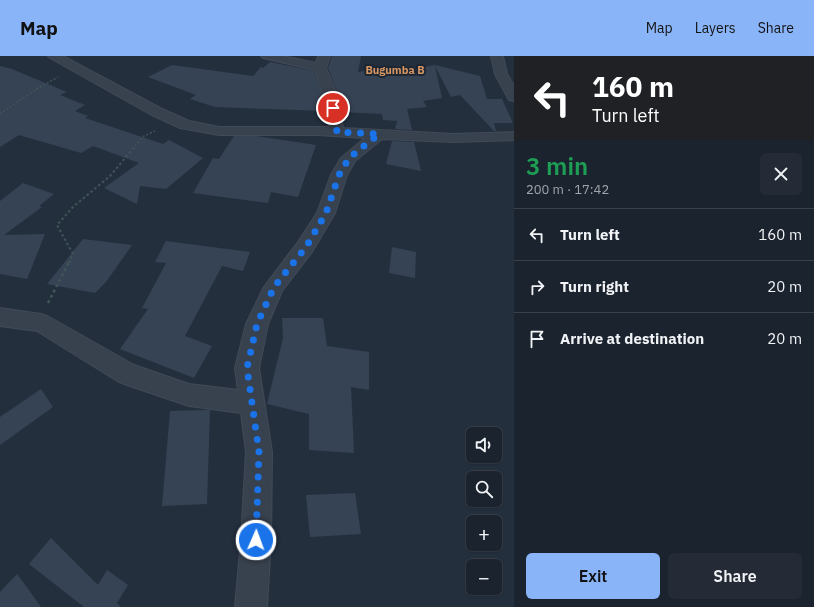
<!DOCTYPE html>
<meta charset="utf-8">
<style>
body{margin:0;font-family:"IBM Plex Sans",sans-serif;background:#242b36;color:#f1f3f6;height:100vh;display:flex;flex-direction:column;font-size:15px;white-space:nowrap}
*{box-sizing:border-box;margin:0}
p{font-size:13px;color:#a0a4aa}
.icon{flex:none;width:22px;height:22px;fill:none;stroke:currentColor;stroke-width:2;stroke-linecap:round;stroke-linejoin:round}
.map{position:relative;flex:1;overflow:hidden}
.panel{display:flex;flex-direction:column;background:#1b232e;width:300px}
.panel>*{flex:none}
.top-card{background:#202124;color:#fff;overflow:hidden}
.controls{position:absolute;left:466px;top:371px;display:grid;gap:8px}
.controls a{display:grid;place-items:center;width:36px;height:36px;border-radius:6px;background:#1b232e;box-shadow:0 1px 3px #0004,0 0 0 1px #39404a;font-size:20px}
.pin{position:absolute;display:grid;place-items:center;width:34px;height:34px;color:#fff;margin:-17px;border:2px solid #fff;border-radius:50%;box-shadow:0 1px 4px #0007}
.me{position:absolute;width:44px;margin:-22px;rotate:2deg;stroke-linejoin:round;filter:drop-shadow(0 0 3px #0008)}
.turn{display:flex;align-items:center;gap:14px;height:84px;padding:0 12px;font-size:18px}
.turn .icon{width:52px;height:52px;stroke-width:2.5}
.turn b{display:block;font-size:28px;line-height:34px}
.round{display:grid;place-items:center;flex:none;width:42px;height:42px;border-radius:6px;background:#242b36}
.head{display:flex;align-items:center;justify-content:space-between;height:68px;padding:0 12px}
h1{font-size:24px;font-weight:600;line-height:30px;color:#1e9e55}
.cta{display:flex;gap:8px;margin-top:auto;padding:8px 12px}
.cta a{flex:1;height:46px;border-radius:6px;background:#8ab4f8;color:#111;font-size:16px;font-weight:600;line-height:46px;text-align:center}
.cta a+a{background:#242b36;color:#f1f3f6}
ul{padding:0;list-style:none}
li{display:flex;align-items:center;gap:12px;height:52px;padding:0 12px;border-top:1px solid #39404a}
li div{flex:1}
li b{display:block;font-size:15px}
li em{font-style:normal}
header{display:flex;align-items:center;gap:24px;box-sizing:border-box;height:56px;padding:0 20px;background:#8ab4f8;color:#111}
header strong{font-size:19px}
nav{display:flex;gap:22px;margin-inline-start:auto;font-size:14px}
main{display:flex;flex:1;min-height:0}
.map>svg:first-child{display:block}
.building{fill:#364354}
.lines{fill:none;stroke-linecap:round;stroke-linejoin:round}
.minor-casing{stroke:#414a57;stroke-width:2}
.path-far2{stroke:#3f5557;stroke-width:1.5;stroke-dasharray:2 2;stroke-linecap:butt}
.path-far1{stroke:#3f5557;stroke-width:2;stroke-dasharray:2.5 2.5;stroke-linecap:butt}
.path{stroke:#3f5557;stroke-width:2.5;stroke-dasharray:3 3;stroke-linecap:butt}
.minor{fill:#38414e;fill-rule:evenodd}
.route{stroke:#1a73e8;stroke-width:7;stroke-dasharray:0 12.6}
.labels{text-anchor:middle;dominant-baseline:central;stroke-width:4;stroke-linejoin:round;paint-order:stroke}
.far-quarter-label{font-size:11px;font-weight:bold;fill:#d59563;stroke:#1d2633}
</style>
<header>
<strong>Map</strong>
<nav><a>Map</a><a>Layers</a><a>Share</a></nav>
</header>
<main>
<div class="map">
<svg width="514" height="551" viewBox="0 0 514 551">
<rect width="100%" height="100%" fill="#242f3e"/>
<g class="building">
<path d="M332 0H361L358 16 403 9 408 14 435 9 480 20 487 43H502L513 67H494L496 75H494L460 39 451 41 435 10 442 42 423 45 427 51 407 53 412 74 395 73 397 65 383 64 382 58 342 56 338 38 328 12Z"/>
<path d="M270 6 314 15 322 39 325 55 215 51 190 43 196 39 148 21 172 9 253 20 261 11 263 12Z"/>
<path d="M0 10 12 13 67 36 60 39 85 49 75 55 88 60 85 62 163 88 169 84 203 102 166 133 140 130 137 148 104 132 139 107 93 90 81 97 19 79 0 91Z"/>
<path d="M234 80H256L316 89 298 141 271 136 268 147 193 137 213 102 219 103Z"/>
<path d="M392 85 414 86 421 115 386 108Z"/>
<path d="M23 127 54 138 39 150 42 151 4 179 45 178 27 223 0 218V145Z"/>
<path d="M83 183 132 189 106 226 95 237 47 228Z"/>
<path d="M166 185 250 196 243 215 222 210 185 280 212 290 194 322 120 293 148 253 142 252 166 207 155 206Z"/>
<path d="M392 191 416 196 415 222 389 217Z"/>
<path d="M282 262H323L327 290 369 296V334L351 331 354 397 309 394V358L267 348 283 282Z"/>
<path d="M41 333 53 351 0 389V361Z"/>
<path d="M205 354H210L207 448 162 450 170 355Z"/>
<path d="M355 437 361 478 310 481 306 439Z"/>
<path d="M51 482 98 529 107 514 128 529 117 547 121 551H84L29 508Z"/>
<path d="M17 518 26 530 41 551H0V536Z"/>
</g>
<g class="lines">
<g class="minor-casing">
<g id="minor">
<path d="M48 0H63L160 52 189 65 219 71H329L323 39 315 14 263 2 261 0H283L316 7 318 0H330L326 12 337 39 343 72 453 78 514 76V84L453 86 382 83 355 105 347 119 335 157 312 196 282 235 268 268 259 312 272 396 271 484 267 551H235L241 484 246 396 241 357 189 350 127 329 119 326 37 275 0 270V252L41 258 49 261 134 309 189 328 238 334 235 312 246 268 264 231 298 186 317 157 331 119 341 102 365 82 318 79H219L180 72 150 58 50 2Z"/>
<path d="M491 0H503L507 18 514 30V45L509 44 495 18Z"/>
</g>
</g>
<g class="path-far2">
<path d="M0 58 35 34 58 21"/>
<path d="M135 90 144 80 155 75"/>
</g>
<path class="path-far1" d="M69 207 73 198 57 169 73 151 110 120 136 89"/>
<path class="path" d="M48 247 69 206"/>
<use href="#minor" class="minor"/>
</g>
<g class="lines">
<path class="route" d="M256 484 259 396 247 312 257 268 274 231 306 191 326 157 339 119 349 102 379 78 337 76 333 52"/>
</g>
<g class="labels">
<g class="far-quarter-label">
<text x="395" y="14">Bugumba B</text>
</g>
</g>
</svg>
<div class="controls">
<a><svg class="icon" aria-label="sound" viewBox="0 0 24 24"><path d="M4 9h4l5-4v14l-5-4H4zM17 9q2 3 0 6"/></svg></a>
<a><svg class="icon" aria-label="search" viewBox="0 0 24 24"><circle cx="10" cy="10" r="6"/><path d="M15 15l6 6"/></svg></a>
<a>+</a>
<a>−</a>
</div>
<div class="pin" style="left:333px;top:52px;background:#d93025"><svg class="icon" aria-label="arrive" viewBox="0 0 24 24"><path d="M6 21V4h12l-3 4 3 4H6"/></svg></div>
<svg class="me" style="left:256px;top:484px" viewBox="-20 -20 40 40"><circle r="17" fill="#1a73e8" stroke="#fff" stroke-width="3"/><path d="M0-11L8 9 0 5-8 9z" fill="#fff"/></svg>
</div>
<section class="panel">
<div class="top-card">
<div class="turn"><svg class="icon" aria-label="left" viewBox="0 0 24 24"><path d="M17 20v-9H6M10 6l-5 5 5 5"/></svg><div><b>160 m</b>Turn left</div></div>
</div>
<div class="head"><div><h1>3 min</h1><p>200 m · 17:42</p></div><a class="round"><svg class="icon" aria-label="close" viewBox="0 0 24 24"><path d="M6 6l12 12M18 6L6 18"/></svg></a></div>
<ul>
<li><svg class="icon" aria-label="left" viewBox="0 0 24 24"><path d="M17 20v-9H6M10 6l-5 5 5 5"/></svg><div><b>Turn left</b></div><em>160 m</em></li>
<li><svg class="icon" aria-label="right" viewBox="0 0 24 24"><path d="M7 20v-9h11M14 6l5 5-5 5"/></svg><div><b>Turn right</b></div><em>20 m</em></li>
<li><svg class="icon" aria-label="arrive" viewBox="0 0 24 24"><path d="M6 21V4h12l-3 4 3 4H6"/></svg><div><b>Arrive at destination</b></div><em>20 m</em></li>
</ul>
<div class="cta"><a>Exit</a><a>Share</a></div>
</section>
</main>
